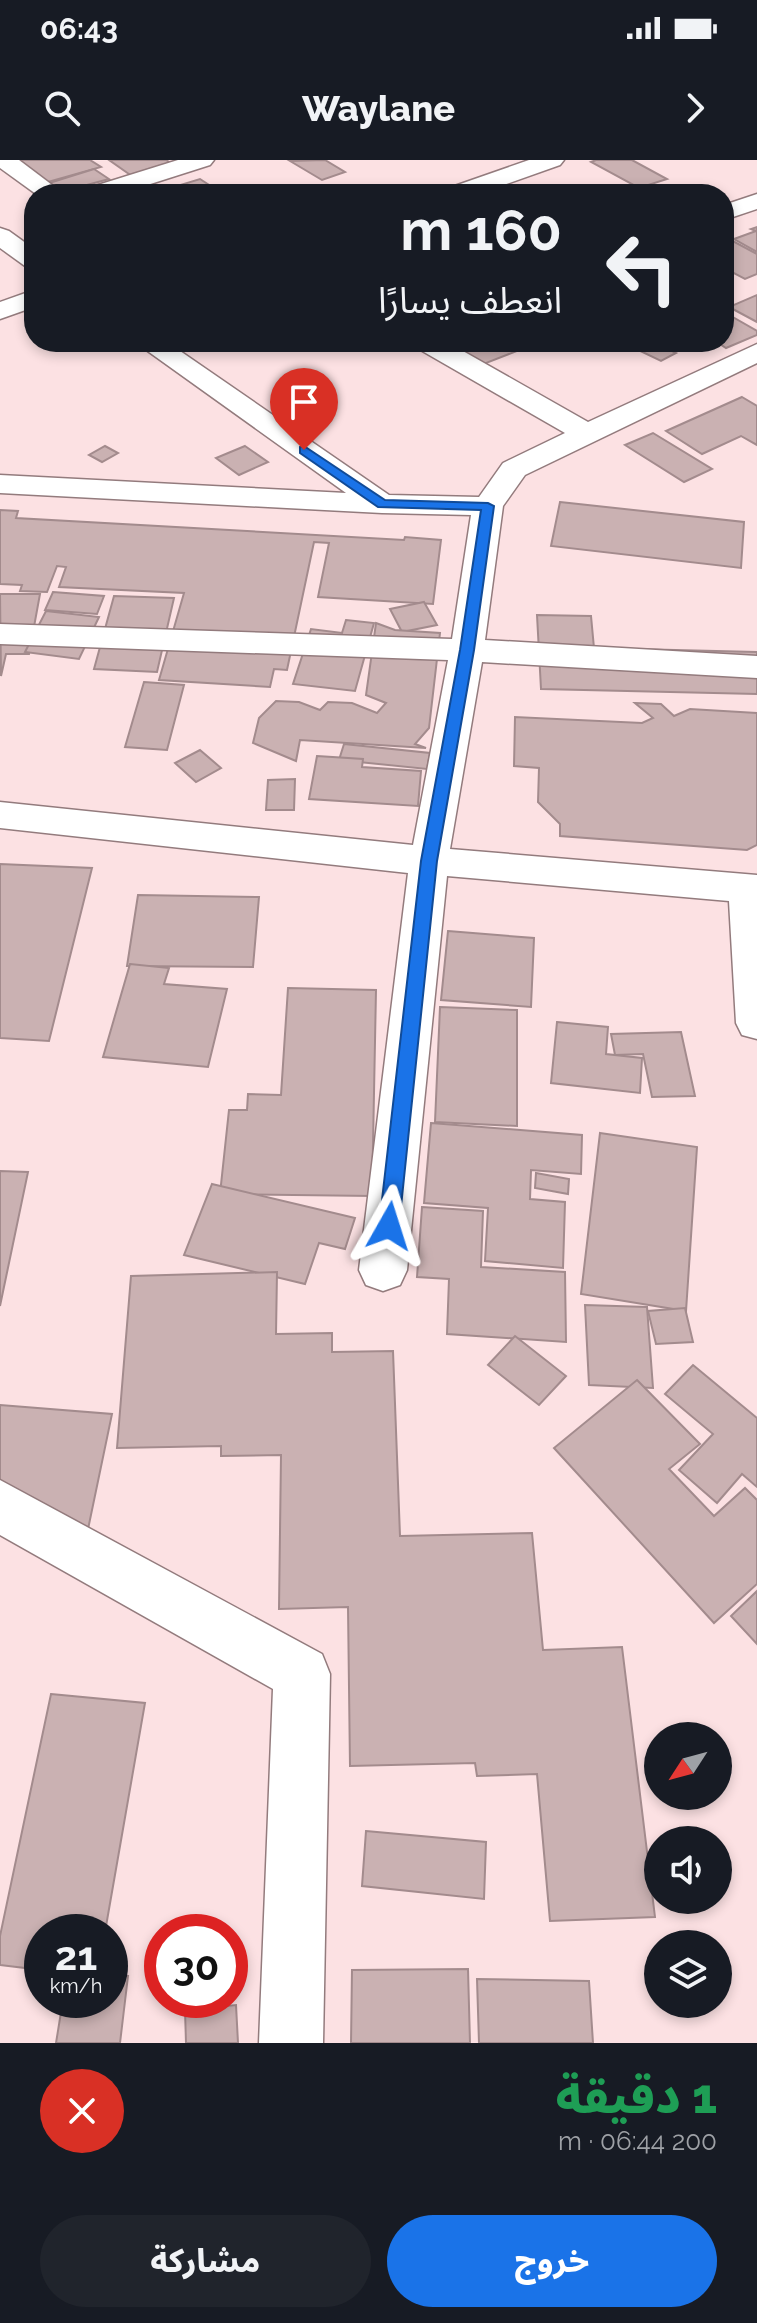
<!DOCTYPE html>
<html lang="ar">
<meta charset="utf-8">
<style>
body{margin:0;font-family:Raleway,"Noto Sans Arabic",sans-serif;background:#20242c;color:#f1f3f6;direction:rtl;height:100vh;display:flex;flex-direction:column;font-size:30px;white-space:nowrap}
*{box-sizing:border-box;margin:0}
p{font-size:26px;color:#9ea1a6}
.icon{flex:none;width:44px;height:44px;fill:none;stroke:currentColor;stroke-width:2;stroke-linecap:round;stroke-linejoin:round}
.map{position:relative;height:1883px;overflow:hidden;direction:ltr}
.details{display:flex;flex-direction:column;background:#171b24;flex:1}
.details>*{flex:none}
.top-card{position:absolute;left:24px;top:24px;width:710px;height:168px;border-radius:32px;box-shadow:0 4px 12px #0003;direction:rtl;background:#171b24;color:#f1f3f6;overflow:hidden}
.needle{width:52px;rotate:234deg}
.fabs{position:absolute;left:644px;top:1562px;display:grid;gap:16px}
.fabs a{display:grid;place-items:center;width:88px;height:88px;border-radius:50%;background:#171b24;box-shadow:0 4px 12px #0003;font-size:40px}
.speed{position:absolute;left:24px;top:1754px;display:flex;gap:16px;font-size:40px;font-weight:700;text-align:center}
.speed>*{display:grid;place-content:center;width:104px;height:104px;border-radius:50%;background:#171b24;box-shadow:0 4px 12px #0003;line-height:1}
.speed small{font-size:20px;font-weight:400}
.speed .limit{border:12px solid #d22;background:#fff;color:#111}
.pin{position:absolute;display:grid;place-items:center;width:68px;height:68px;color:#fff;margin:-82px -34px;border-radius:50% 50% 50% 0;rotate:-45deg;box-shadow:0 0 8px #0007}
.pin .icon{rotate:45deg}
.me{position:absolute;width:88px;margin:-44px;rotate:6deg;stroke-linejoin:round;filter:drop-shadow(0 0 6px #0008)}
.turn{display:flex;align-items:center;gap:28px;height:168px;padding:0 40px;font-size:36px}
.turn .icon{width:104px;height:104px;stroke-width:2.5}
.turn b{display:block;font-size:56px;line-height:68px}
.round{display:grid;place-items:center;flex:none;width:84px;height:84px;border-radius:42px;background:#20242c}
.head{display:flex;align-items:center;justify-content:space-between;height:136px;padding:0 40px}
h1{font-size:48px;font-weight:800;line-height:60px;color:#1e9e55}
.cta{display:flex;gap:16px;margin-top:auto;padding:16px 40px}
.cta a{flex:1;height:92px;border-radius:48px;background:#1a73e8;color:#fff;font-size:32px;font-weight:800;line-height:92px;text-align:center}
.cta a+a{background:#20242c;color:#f1f3f6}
.status{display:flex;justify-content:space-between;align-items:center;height:56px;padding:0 40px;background:#171b24;direction:ltr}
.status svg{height:22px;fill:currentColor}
header{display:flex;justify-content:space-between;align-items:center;height:104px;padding:0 40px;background:#171b24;font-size:36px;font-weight:800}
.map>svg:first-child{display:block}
.building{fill:#cab1b2;stroke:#a38b8d;stroke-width:2}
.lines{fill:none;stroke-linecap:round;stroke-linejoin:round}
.minor-casing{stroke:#937b7d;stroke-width:3}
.minor{fill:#fff;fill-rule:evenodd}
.route{fill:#1a73e8;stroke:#114b97;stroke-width:2}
</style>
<div class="status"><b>06:43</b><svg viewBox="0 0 49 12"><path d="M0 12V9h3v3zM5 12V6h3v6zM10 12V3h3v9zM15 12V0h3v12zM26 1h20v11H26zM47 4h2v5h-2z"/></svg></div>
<header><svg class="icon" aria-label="forward" viewBox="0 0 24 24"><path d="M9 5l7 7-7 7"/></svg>Waylane<svg class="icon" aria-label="search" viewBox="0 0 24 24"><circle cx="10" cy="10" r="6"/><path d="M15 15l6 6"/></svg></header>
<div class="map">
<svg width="757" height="1883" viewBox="0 0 757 1883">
<rect width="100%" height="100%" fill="#fce1e3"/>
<g class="building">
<path d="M9 0H90L101 7 41 24Z"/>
<path d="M109 0H166L177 7 136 19Z"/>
<path d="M325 0 345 12 322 20 290 1Z"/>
<path d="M596 0H632L667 19 639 28 591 2Z"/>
<path d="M94 9 109 19 87 25 94 30 80 34H60L46 24Z"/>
<path d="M200 19 223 34H174L167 29Z"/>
<path d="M509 25 526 34H485Z"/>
<path d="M757 67V92L734 79 756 71 751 69Z"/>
<path d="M729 79 757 94V114L745 119 724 108V81Z"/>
<path d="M757 135V162L729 147Z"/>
<path d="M724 152 757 171V175L726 188 717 182H724Z"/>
<path d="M437 182H519L527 187 476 207Z"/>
<path d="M650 182H654L676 193 661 201 636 189Z"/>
<path d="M742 237 757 246V285L741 276 702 294 666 271Z"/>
<path d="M653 273 712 309 684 322 625 285Z"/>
<path d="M105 286 118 293 102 302 89 295Z"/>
<path d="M245 286 268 302 239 315 216 298Z"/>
<path d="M560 342 744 362 741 408 551 386Z"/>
<path d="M0 350 18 351 16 358 404 380 405 377 441 380 433 444 318 437 329 383 314 382 287 510 274 509 270 527 159 520 184 433 59 427 66 407 57 406 47 432 20 431 22 425 0 424Z"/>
<path d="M53 432 104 436 97 454 45 450Z"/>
<path d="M0 434H40L29 494H6L1 516Z"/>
<path d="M114 436 174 438 157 512 94 509Z"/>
<path d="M424 442 437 465 402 472 390 449Z"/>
<path d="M46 451 99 457 79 499 25 492Z"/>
<path d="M537 455 591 456 594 488 757 492V534L541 529Z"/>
<path d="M346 460 374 463 355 531 293 524 311 469 342 473Z"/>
<path d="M376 463 395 470 440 473 429 568 415 584 426 588 300 580 296 601 253 583 259 558 276 541 299 542 320 550 328 542 352 543 377 553 386 543 366 535Z"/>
<path d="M144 522 184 525 167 590 125 587Z"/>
<path d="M635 543 661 544 674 556 690 549 757 553V685L747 690 560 676V664L538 642 539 608 514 606 515 557 642 563 653 558Z"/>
<path d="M344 584 430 593 427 609 339 600Z"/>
<path d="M200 590 221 608 196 622 175 603Z"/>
<path d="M317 596 363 599 362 607 421 611 418 646 309 639Z"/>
<path d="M295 619 294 650H266L268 620Z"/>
<path d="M0 704 92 708 49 881 0 878Z"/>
<path d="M138 735 259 737 253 807 127 806Z"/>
<path d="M448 771 534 778 531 847 441 840Z"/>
<path d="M130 804 169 808 164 824 227 829 208 907 103 897Z"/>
<path d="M288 828 376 830 372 1036 220 1034 229 950H247L248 934 281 935Z"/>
<path d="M440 847 517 850V966L435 962Z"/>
<path d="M557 862 608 867 606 894 642 898 640 933 551 923Z"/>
<path d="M681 872 695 936 652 937 643 894 615 895 611 874Z"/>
<path d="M431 963 582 975 581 1014 531 1010 530 1039 565 1042 563 1108 485 1101 488 1048 424 1043Z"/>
<path d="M600 973 697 987 686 1151 581 1134Z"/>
<path d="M0 1011 28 1012 0 1146Z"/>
<path d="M536 1013 569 1019 568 1034 535 1028Z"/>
<path d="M212 1024 355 1058 345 1089 319 1083 305 1124 184 1095Z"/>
<path d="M422 1047 483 1051 481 1107 565 1112 566 1182 447 1174 449 1119 417 1117Z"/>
<path d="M277 1112 276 1174 332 1173V1192L393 1191 400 1376 532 1373 543 1490 622 1487 655 1757 550 1761 537 1614 477 1616 475 1603 350 1606 348 1447 279 1449 281 1295 221 1296V1286L117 1288 131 1116Z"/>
<path d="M585 1145 647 1147 653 1228 589 1225Z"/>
<path d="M685 1148 693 1182 656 1184 648 1151Z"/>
<path d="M515 1176 566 1216 539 1245 488 1205Z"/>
<path d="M693 1205 757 1258V1327L742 1314 717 1343 679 1310 713 1274 665 1234Z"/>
<path d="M637 1220 700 1284 669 1309 714 1356 745 1328 757 1340V1424L714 1463 554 1288Z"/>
<path d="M0 1245 112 1254 87 1374 0 1366Z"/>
<path d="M757 1431V1484L731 1456Z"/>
<path d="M51 1534 145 1543 105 1772H42V1810L0 1805V1776Z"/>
<path d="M366 1671 486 1682 484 1739 362 1726Z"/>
<path d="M468 1809 470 1883H351L352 1810Z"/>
<path d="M110 1815 128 1816 120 1883H56L63 1840H110Z"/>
<path d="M477 1819 589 1821 593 1883H479Z"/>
<path d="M236 1845 238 1883H186L185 1850Z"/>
</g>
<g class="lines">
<g class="minor-casing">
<g id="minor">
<path d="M0 0H19L64 34H36L0 8Z"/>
<path d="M178 0H214L210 5 119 34H82L85 29Z"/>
<path d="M529 0H564L560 5 478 34H443L446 29Z"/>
<path d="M757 34V49L724 60V45Z"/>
<path d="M0 68 9 71 34 89V109L25 106 0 88Z"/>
<path d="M34 130V147L0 159V142Z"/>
<path d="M135 182H167L389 335 479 337 503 303 565 273 417 188 413 182H447L588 262 757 184V203L525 315 503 346 485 480 757 496V518L482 502 450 689 757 715V879L742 875 736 863 729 741 447 716 407 1110 400 1125 383 1131 366 1125 359 1110 408 713 0 668V642L413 685 448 500 0 484V464L452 479 471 355 382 353 0 333V315L346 333Z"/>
<path d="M0 1320 322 1494 330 1514 323 1883H259L273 1529 0 1375Z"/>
</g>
</g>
<use href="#minor" class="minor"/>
</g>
<path class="route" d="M304 286 385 340 488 343 494 346 474 490 437 701 399 1066 396 1072 389 1075 382 1072 379 1066 421 701 460 490 481 350 378 347 300 293V287Z"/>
</svg>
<div class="fabs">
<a><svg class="needle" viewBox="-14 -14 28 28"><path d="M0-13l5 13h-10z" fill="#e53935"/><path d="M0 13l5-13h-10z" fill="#9ea1a6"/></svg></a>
<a><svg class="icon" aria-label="sound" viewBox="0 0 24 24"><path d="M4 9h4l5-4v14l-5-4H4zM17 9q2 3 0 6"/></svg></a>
<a><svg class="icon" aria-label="layers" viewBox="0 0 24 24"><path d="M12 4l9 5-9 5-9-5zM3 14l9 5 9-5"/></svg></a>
</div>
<div class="speed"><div>21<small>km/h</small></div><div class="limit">30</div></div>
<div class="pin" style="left:304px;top:290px;background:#d93025"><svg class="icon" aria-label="arrive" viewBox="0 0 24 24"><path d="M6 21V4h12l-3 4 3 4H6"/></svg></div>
<svg class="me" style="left:389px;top:1066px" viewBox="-20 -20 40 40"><path d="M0-17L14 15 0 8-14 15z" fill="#1a73e8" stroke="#fff" stroke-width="4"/></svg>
<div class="top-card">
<div class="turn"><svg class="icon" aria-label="left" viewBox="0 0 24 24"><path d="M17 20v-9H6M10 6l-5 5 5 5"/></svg><div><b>160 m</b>انعطف يسارًا</div></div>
</div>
</div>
<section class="details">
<div class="head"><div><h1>1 دقيقة</h1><p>200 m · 06:44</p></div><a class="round" style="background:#d93025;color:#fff"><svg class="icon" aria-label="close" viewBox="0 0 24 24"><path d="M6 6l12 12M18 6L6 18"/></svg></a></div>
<div class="cta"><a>خروج</a><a>مشاركة</a></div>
</section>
